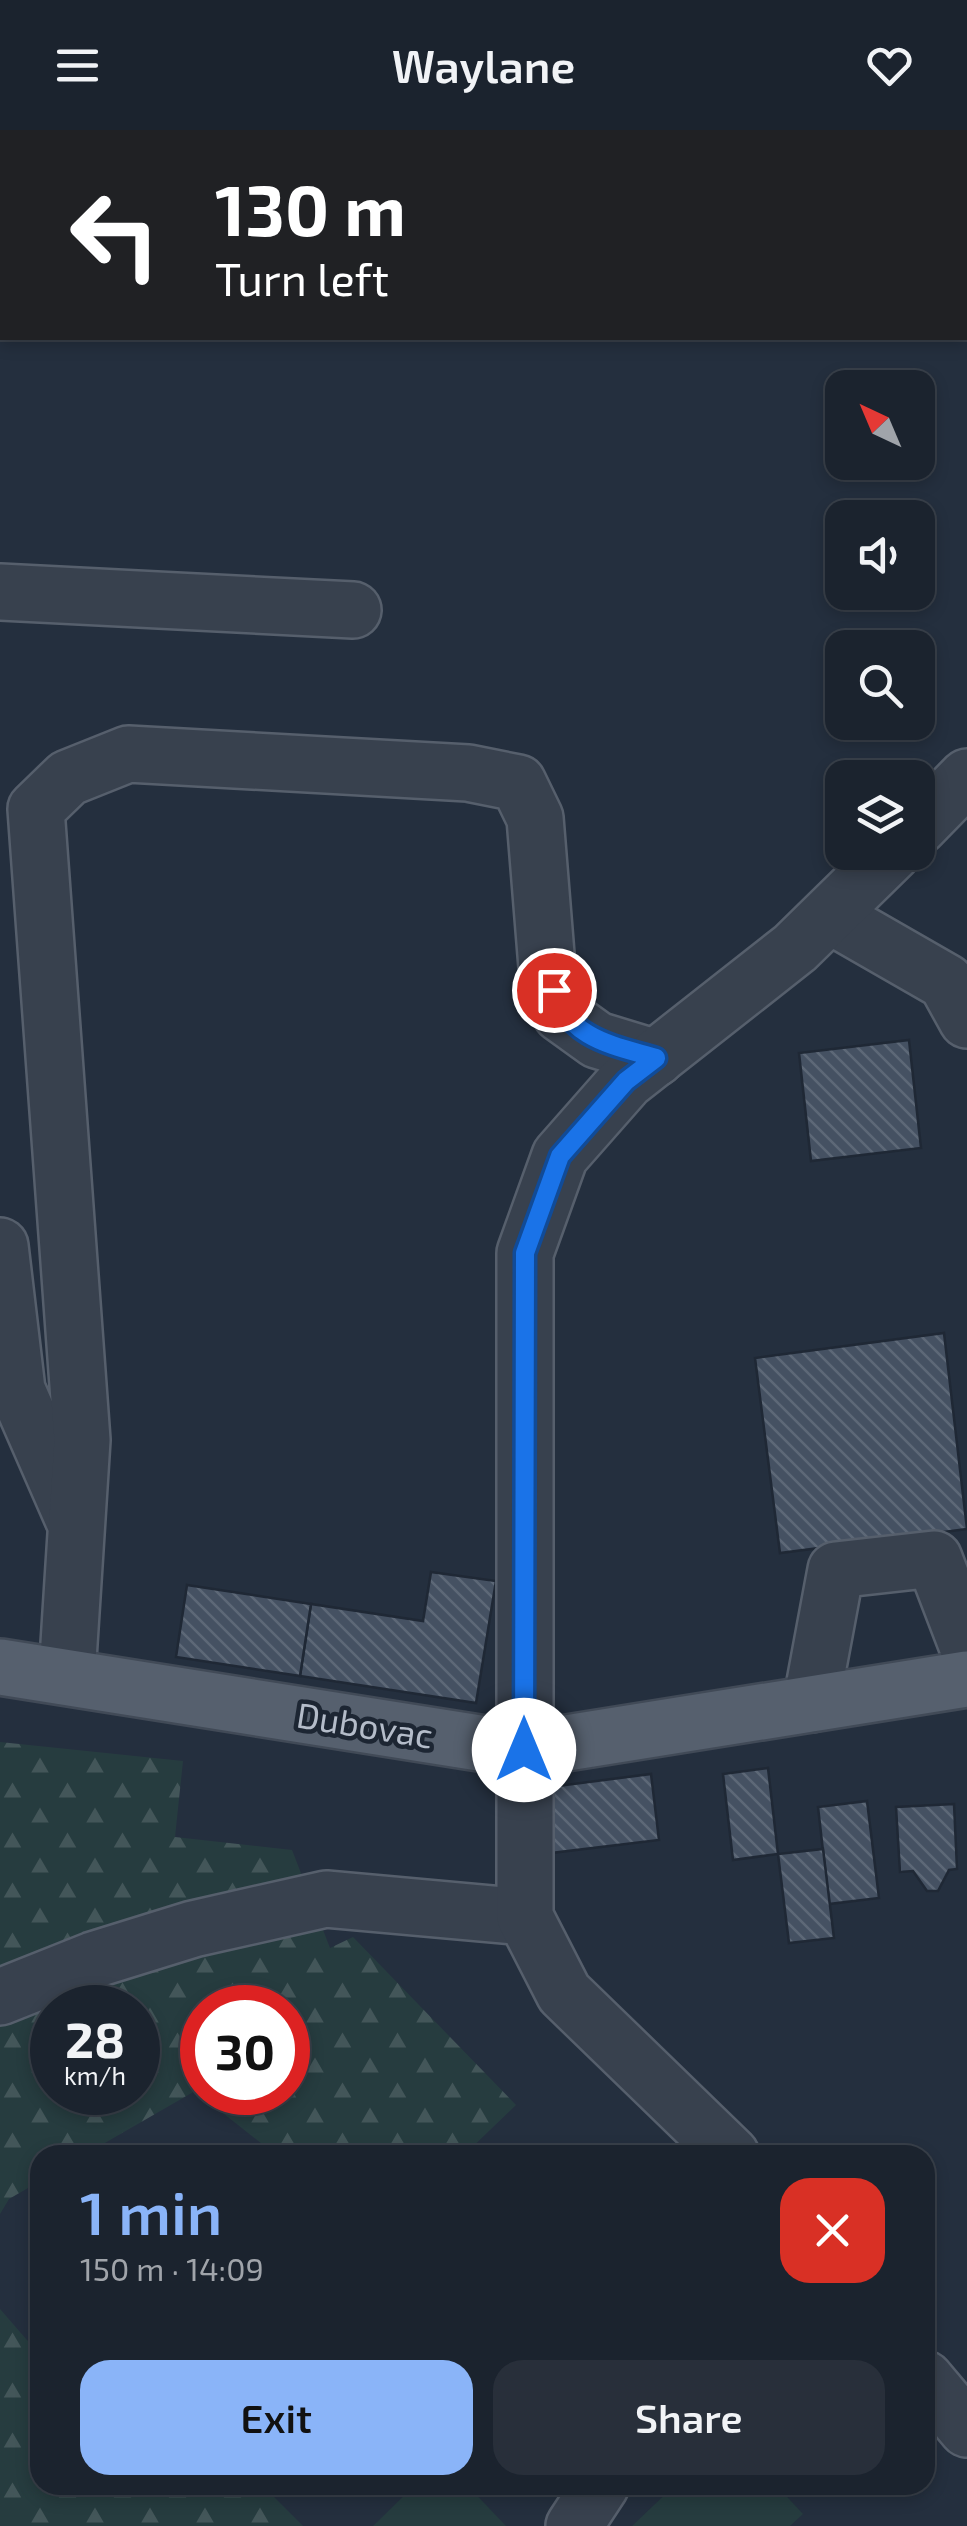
<!DOCTYPE html>
<meta charset="utf-8">
<style>
body{margin:0;font-family:"Exo 2",sans-serif;background:#282f3a;color:#f1f3f6;height:100vh;display:flex;flex-direction:column;font-size:38px;white-space:nowrap}
*{box-sizing:border-box;margin:0}
p{font-size:32px;color:#a0a4aa}
.icon{flex:none;width:55px;height:55px;fill:none;stroke:currentColor;stroke-width:2;stroke-linecap:round;stroke-linejoin:round}
.map{position:relative;flex:1;overflow:hidden}
.side{position:absolute;left:30px;top:2015px;width:905px;height:350px;display:flex;flex-direction:column;background:#1b232e;border-radius:30px;box-shadow:0 5px 15px #0003,0 0 0 2px #39404a}
.side>*{flex:none}
.top-card{position:absolute;left:0px;top:0px;width:968px;height:210px;box-shadow:0 5px 15px #0003,0 0 0 2px #39404a;background:#202124;color:#fff;overflow:hidden}
.needle{width:65px;rotate:316deg}
.fabs{position:absolute;left:825px;top:240px;display:grid;gap:20px}
.fabs a{display:grid;place-items:center;width:110px;height:110px;border-radius:20px;background:#1b232e;box-shadow:0 5px 15px #0003,0 0 0 2px #39404a;font-size:50px}
.speed{position:absolute;left:30px;top:1855px;display:flex;gap:20px;font-size:50px;font-weight:700;text-align:center}
.speed>*{display:grid;place-content:center;width:130px;height:130px;border-radius:50%;background:#1b232e;box-shadow:0 5px 15px #0003,0 0 0 2px #39404a;line-height:1}
.speed small{font-size:25px;font-weight:400}
.speed .limit{border:15px solid #d22;background:#fff;color:#111}
.pin{position:absolute;display:grid;place-items:center;width:85px;height:85px;color:#fff;margin:-42px;border:5px solid #fff;border-radius:50%;box-shadow:0 2px 10px #0007}
.me{position:absolute;width:110px;margin:-55px;rotate:0deg;stroke-linejoin:round;filter:drop-shadow(0 0 8px #0008)}
.turn{display:flex;align-items:center;gap:35px;height:210px;padding:0 50px;font-size:45px}
.turn .icon{width:130px;height:130px;stroke-width:2.5}
.turn b{display:block;font-size:70px;line-height:85px}
.round{display:grid;place-items:center;flex:none;width:105px;height:105px;border-radius:30px;background:#282f3a}
.headline{display:flex;align-items:center;justify-content:space-between;height:170px;padding:0 50px}
h1{font-size:60px;font-weight:600;line-height:75px;color:#8ab4f8}
.primary-button{display:flex;gap:20px;margin-top:auto;padding:20px 50px}
.primary-button a{flex:1;height:115px;border-radius:30px;background:#8ab4f8;color:#111;font-size:40px;font-weight:600;line-height:115px;text-align:center}
.primary-button a+a{background:#282f3a;color:#f1f3f6}
header{display:flex;justify-content:space-between;align-items:center;height:130px;padding:0 50px;background:#1b232e;font-size:45px;font-weight:600}
.map>svg:first-child{display:block}
.green{fill:#263c3f}
.forest{fill:url(#forest-firs);fill-rule:evenodd}
.water{fill:url(#water-ripples)}
.building{fill:url(#building-back-hatch);stroke:#1f2835;stroke-width:2.5}
.lines{fill:none;stroke-linecap:round;stroke-linejoin:round}
.minor-casing{stroke:#565f6c;stroke-width:60}
.major-casing{stroke:#414a57;stroke-width:60}
.minor{stroke:#38414e;stroke-width:55}
.major{stroke:#56606e;stroke-width:55}
.route-casing{stroke:#114b97;stroke-width:25}
.route{stroke:#1a73e8;stroke-width:18}
.labels{text-anchor:middle;dominant-baseline:central;stroke-width:9;stroke-linejoin:round;paint-order:stroke}
.street-label{font-size:35px;fill:#b4bcc9;stroke:#1d2633}
</style>
<header><svg class="icon" aria-label="menu" viewBox="0 0 24 24"><path d="M4 6h16M4 12h16M4 18h16"/></svg>Waylane<svg class="icon" aria-label="heart" viewBox="0 0 24 24"><path d="M12 20l-8-8c-3-5 5-10 8-4 3-6 11-1 8 4z"/></svg></header>
<div class="map">
<svg width="967" height="2396" viewBox="0 0 967 2396">
<defs>
<pattern id="forest-firs" width="22" height="20" patternUnits="userSpaceOnUse" patternTransform="scale(2.5)"><rect width="22" height="20" fill="#263c3f"/><path d="M5 1l3.5 6h-7zM16 11l3.5 6h-7z" fill="#435659"/></pattern>
<pattern id="water-ripples" width="26" height="14" patternUnits="userSpaceOnUse" patternTransform="scale(2.5)"><rect width="26" height="14" fill="#394c67"/><path d="M2 4q2-2 4 0t4 0M15 11q2-2 4 0t4 0" fill="none" stroke="#53647b"/></pattern>
<pattern id="building-back-hatch" width="6" height="6" patternUnits="userSpaceOnUse" patternTransform="scale(2.5)"><rect width="6" height="6" fill="#455162"/><path d="M-1 5l2 2M0 0l6 6M5-1l2 2" fill="none" stroke="#5d6877"/></pattern>
</defs>
<rect width="100%" height="100%" fill="#242f3e"/>
<g class="green">
<path d="M415 2355H467L506 2396H373Z"/>
<path d="M675 2355H776L803 2384 790 2396H632Z"/>
</g>
<g class="forest">
<path d="M0 1612 183 1631 175 1707 292 1720 330 1818 353 1807 516 1975 464 2025H276L195 1961 84 2025H40V2051L9 2069 0 2084ZM52 1878H138V1962H52ZM202 1878H288V1962H202Z"/>
<path d="M0 2179 40 2225V2355H262L303 2396H0Z"/>
</g>
<path class="water" d="M56 0H967V204L965 2Z"/>
<g class="building">
<path d="M909 910 921 1018 811 1031 799 923Z"/>
<path d="M944 1203 967 1399 780 1423 755 1228Z"/>
<path d="M431 1442 496 1451 476 1573 300 1546 311 1474 423 1491Z"/>
<path d="M187 1455 311 1474 300 1546 176 1527Z"/>
<path d="M768 1638 778 1724 733 1730 723 1644Z"/>
<path d="M651 1644 659 1710 551 1723 542 1658Z"/>
<path d="M867 1671 879 1768 829 1774 818 1677Z"/>
<path d="M954 1674 957 1739 949 1740 938 1761H927L913 1741 900 1742 896 1677Z"/>
<path d="M823 1719 834 1808 789 1813 778 1724Z"/>
</g>
<g class="lines">
<g class="minor-casing">
<g id="minor">
<path d="M0 462 353 480"/>
<path d="M918 697 967 647"/>
<path d="M831 786 946 852 967 890"/>
<path d="M0 1116 17 1260 73 1388"/>
<path d="M67 1545 82 1310 36 679 68 648 128 624 468 643 518 653 535 688 547 837 561 884 597 910 656 928"/>
<path d="M811 1574 836 1440 934 1429 967 1515"/>
<path d="M0 1867 93 1830 193 1799 326 1769 525 1787"/>
<path d="M731 2025 564 1863 525 1787V1123L560 1026 626 951 795 818 893 722"/>
<path d="M925 2249 967 2299"/>
<path d="M574 2396 601 2355"/>
</g>
</g>
<g class="major-casing">
<path id="major" d="M0 1537 523 1620 967 1549"/>
</g>
<use href="#minor" class="minor"/>
<use href="#major" class="major"/>
</g>
<g class="lines">
<g class="route-casing">
<path id="route" d="M524 1620 525 1123 560 1026 626 951 656 928C612 915 569 909 554 860"/>
</g>
<use href="#route" class="route"/>
</g>
<g class="labels">
<g class="street-label">
<text transform="translate(365 1594) rotate(9)">Dubovac</text>
</g>
</g>
</svg>
<div class="fabs">
<a><svg class="needle" viewBox="-14 -14 28 28"><path d="M0-13l5 13h-10z" fill="#e53935"/><path d="M0 13l5-13h-10z" fill="#a0a4aa"/></svg></a>
<a><svg class="icon" aria-label="sound" viewBox="0 0 24 24"><path d="M4 9h4l5-4v14l-5-4H4zM17 9q2 3 0 6"/></svg></a>
<a><svg class="icon" aria-label="search" viewBox="0 0 24 24"><circle cx="10" cy="10" r="6"/><path d="M15 15l6 6"/></svg></a>
<a><svg class="icon" aria-label="layers" viewBox="0 0 24 24"><path d="M12 4l9 5-9 5-9-5zM3 14l9 5 9-5"/></svg></a>
</div>
<div class="speed"><div>28<small>km/h</small></div><div class="limit">30</div></div>
<div class="pin" style="left:554px;top:860px;background:#d93025"><svg class="icon" aria-label="arrive" viewBox="0 0 24 24"><path d="M6 21V4h12l-3 4 3 4H6"/></svg></div>
<svg class="me" style="left:524px;top:1620px" viewBox="-20 -20 40 40"><circle r="19" fill="#fff"/><path d="M0-13L10 11 0 6-10 11z" fill="#1a73e8"/></svg>
<div class="top-card">
<div class="turn"><svg class="icon" aria-label="left" viewBox="0 0 24 24"><path d="M17 20v-9H6M10 6l-5 5 5 5"/></svg><div><b>130 m</b>Turn left</div></div>
</div>
<section class="side">
<div class="headline"><div><h1>1 min</h1><p>150 m · 14:09</p></div><a class="round" style="background:#d93025;color:#fff"><svg class="icon" aria-label="close" viewBox="0 0 24 24"><path d="M6 6l12 12M18 6L6 18"/></svg></a></div>
<div class="primary-button"><a>Exit</a><a>Share</a></div>
</section>
</div>
